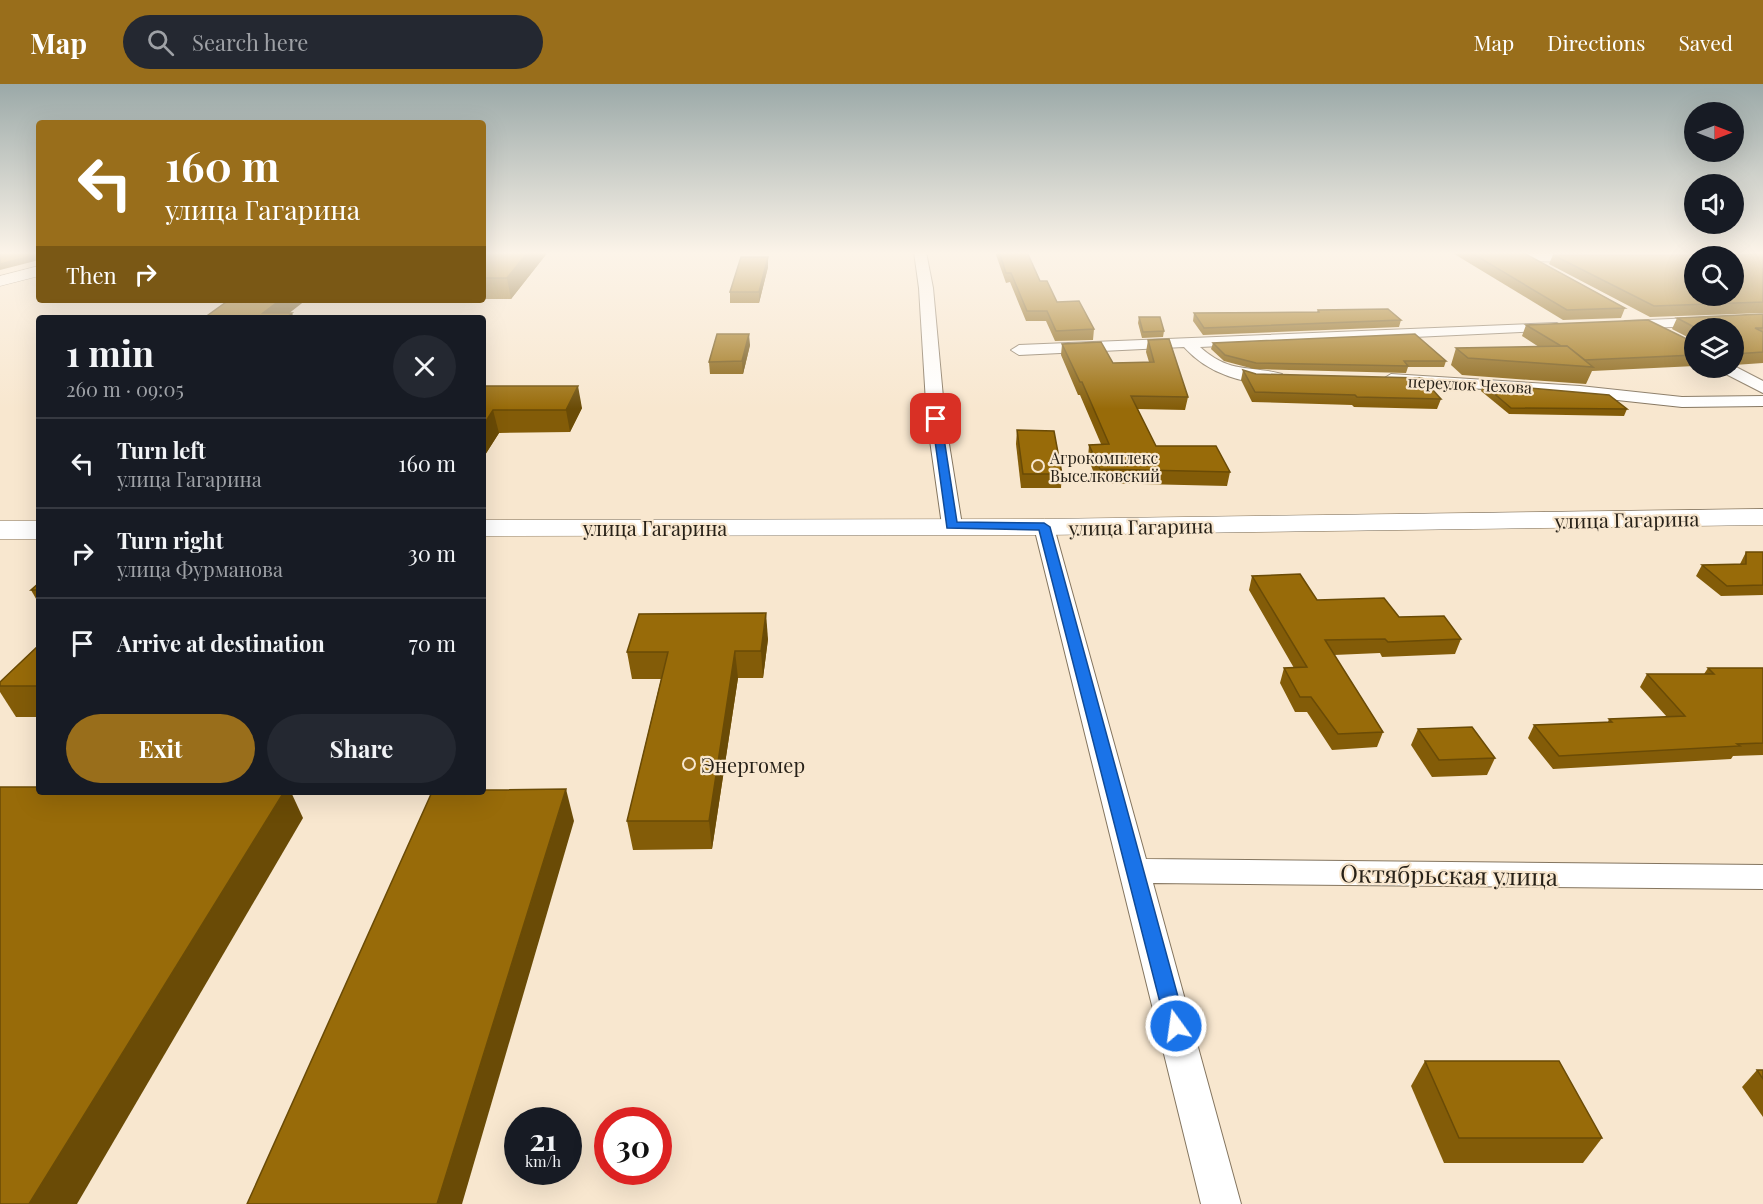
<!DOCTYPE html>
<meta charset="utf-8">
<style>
body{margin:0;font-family:"Playfair Display",serif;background:#242831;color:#f1f3f6;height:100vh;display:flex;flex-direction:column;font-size:22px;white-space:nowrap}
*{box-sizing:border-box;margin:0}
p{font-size:20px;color:#9ea1a6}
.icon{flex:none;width:33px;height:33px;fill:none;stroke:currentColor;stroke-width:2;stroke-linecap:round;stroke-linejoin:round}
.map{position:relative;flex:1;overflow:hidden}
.sheet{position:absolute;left:36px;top:231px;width:450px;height:480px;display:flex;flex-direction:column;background:#171b24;border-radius:6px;box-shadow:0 6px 24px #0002}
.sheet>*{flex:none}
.hud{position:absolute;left:36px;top:36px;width:450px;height:183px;border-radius:6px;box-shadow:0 6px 24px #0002;background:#996e1b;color:#fff;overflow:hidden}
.needle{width:39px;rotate:90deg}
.controls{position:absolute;left:1684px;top:18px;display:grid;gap:12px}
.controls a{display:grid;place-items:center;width:60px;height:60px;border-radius:50%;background:#171b24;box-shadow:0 6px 24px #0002;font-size:30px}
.speed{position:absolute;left:504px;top:1023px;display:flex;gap:12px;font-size:30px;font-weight:700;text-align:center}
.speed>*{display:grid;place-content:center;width:78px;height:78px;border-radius:50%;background:#171b24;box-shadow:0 6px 24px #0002;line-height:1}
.speed small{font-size:15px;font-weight:400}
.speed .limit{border:9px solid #d22;background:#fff;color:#111}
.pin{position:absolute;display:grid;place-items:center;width:51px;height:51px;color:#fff;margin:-26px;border-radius:12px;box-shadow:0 3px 9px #0006}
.me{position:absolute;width:66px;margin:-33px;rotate:346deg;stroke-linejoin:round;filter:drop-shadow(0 0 4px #0008)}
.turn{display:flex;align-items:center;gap:21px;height:126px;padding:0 30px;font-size:27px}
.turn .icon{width:78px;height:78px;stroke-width:2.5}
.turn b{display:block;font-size:42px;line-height:51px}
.then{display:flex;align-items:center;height:57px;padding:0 30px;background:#0003;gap:12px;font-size:22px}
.round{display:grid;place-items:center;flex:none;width:63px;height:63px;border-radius:32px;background:#242831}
.head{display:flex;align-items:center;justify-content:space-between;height:102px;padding:0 30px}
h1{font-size:36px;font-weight:700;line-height:45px}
.action{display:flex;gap:12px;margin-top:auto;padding:12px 30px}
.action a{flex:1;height:69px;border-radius:36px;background:#996e1b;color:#fff;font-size:24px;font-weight:700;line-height:69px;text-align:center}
.action a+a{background:#242831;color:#f1f3f6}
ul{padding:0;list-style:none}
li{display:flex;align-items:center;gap:18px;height:90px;padding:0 30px;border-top:2px solid #363941}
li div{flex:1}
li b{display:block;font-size:22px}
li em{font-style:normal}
header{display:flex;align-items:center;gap:36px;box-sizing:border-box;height:84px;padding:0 30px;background:#996e1b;color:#fff}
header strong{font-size:28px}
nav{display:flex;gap:33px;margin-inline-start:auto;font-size:21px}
.search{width:420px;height:54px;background:#242831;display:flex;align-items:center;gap:15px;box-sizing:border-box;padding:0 21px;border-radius:33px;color:#9ea1a6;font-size:22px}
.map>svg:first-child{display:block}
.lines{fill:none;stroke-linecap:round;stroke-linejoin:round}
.minor-casing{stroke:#84755f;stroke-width:2}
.secondary-casing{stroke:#84755f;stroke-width:1}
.minor{fill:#fff;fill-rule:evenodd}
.secondary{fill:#fff;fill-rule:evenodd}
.wall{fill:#835c08}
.shaded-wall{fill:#6a4b06}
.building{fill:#986b09;stroke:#6a4b06;stroke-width:1.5;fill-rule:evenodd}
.route{fill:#1a73e8;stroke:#114b97;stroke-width:1.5}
.poi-dot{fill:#996e1b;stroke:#f8e7cf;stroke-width:2}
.labels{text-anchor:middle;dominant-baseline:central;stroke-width:4.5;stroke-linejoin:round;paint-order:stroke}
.far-street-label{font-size:16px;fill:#272118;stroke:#f8e7cf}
.far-poi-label{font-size:16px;fill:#272118;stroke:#f8e7cf;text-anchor:start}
.street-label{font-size:20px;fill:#272118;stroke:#f8e7cf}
.poi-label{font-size:20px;fill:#272118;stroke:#f8e7cf;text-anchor:start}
.near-street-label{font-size:24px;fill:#272118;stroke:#f8e7cf}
</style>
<header>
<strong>Map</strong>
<div class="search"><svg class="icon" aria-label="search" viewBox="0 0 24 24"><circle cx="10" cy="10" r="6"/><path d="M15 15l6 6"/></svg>Search here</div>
<nav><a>Map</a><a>Directions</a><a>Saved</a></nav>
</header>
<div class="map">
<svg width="1763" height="1120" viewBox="0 0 1763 1120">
<rect width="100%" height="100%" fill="#f8e7cf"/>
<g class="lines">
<g class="minor-casing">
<g id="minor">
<path d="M914 168H926L933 204 945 335 962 441 959 445H945L942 441 927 335 919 204Z"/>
<path d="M1523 170H1584L1590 174 1584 178 1519 177 1517 174 1519 171Z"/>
<path d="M1763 231V239L1625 245 1618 241 1625 237Z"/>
<path d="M1557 239 1564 243 1562 246 1200 263C1230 290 1248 281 1282 290L1284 293 1282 296C1248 305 1206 288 1184 263L1019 271 1011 266 1019 261Z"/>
<path d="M1734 282 1763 297V309L1720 287 1718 284Z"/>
<path d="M1391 290 1580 302 1682 313 1763 312V322L1682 323 1580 312 1385 298 1383 295Z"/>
<path d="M1044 437 1051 439 1054 443 1146 775 1763 781V805L1153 799 1241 1120H1201L1034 443 1037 439Z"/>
</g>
</g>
<g class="secondary-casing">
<g id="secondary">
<path d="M39 182V192L0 202V192Z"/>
<path d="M1763 425V441L1044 451 483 452V436L1044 435Z"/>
<rect x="0" y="437" width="39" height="18"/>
</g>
</g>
<use href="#minor" class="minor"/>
<use href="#secondary" class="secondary"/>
</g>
<g class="wall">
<path d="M483 168H548L511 215H483Z"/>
<path d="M995 168H1027L1040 197 1057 218 1094 245 1093 256 1055 257 1046 237H1026L1010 198 1006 199Z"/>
<path d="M1451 168H1522L1625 224 1621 234 1563 236Z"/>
<path d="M1610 168H1749L1738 169 1739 171 1763 169V229L1650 233 1549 180 1553 171H1699L1700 169Z"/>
<path d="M768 173V183L759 219H730V208Z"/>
<path d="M1318 226 1401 236 1399 243 1203 251 1193 237 1194 229 1317 228Z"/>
<path d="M1763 230V279L1734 281V244H1695V257L1672 245 1677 234Z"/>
<path d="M1139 233 1164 247 1163 253 1142 254 1138 239Z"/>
<path d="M1526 241 1695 259V282L1592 287 1586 300 1462 291 1451 281 1456 264 1539 263 1522 252Z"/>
<path d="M1148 256 1188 313 1185 326 1137 325 1156 362 1230 388 1227 402 1098 399 1088 374 1089 361 1101 360 1080 311H1078L1061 271 1062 260 1113 279 1149 278 1146 268Z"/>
<path d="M1213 259 1446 277 1444 283H1408L1406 289 1254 285 1224 277 1211 265Z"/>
<path d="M750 261 743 290H710L709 278Z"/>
<path d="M1243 286 1256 290 1441 315 1437 325 1354 323 1352 321 1252 318 1241 296Z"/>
<path d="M1483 300 1627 325 1624 332 1509 330 1481 307Z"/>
<path d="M483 302 582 324 570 348 499 349 485 371H483Z"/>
<path d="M1017 346 1062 390 1061 404H1021L1016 360Z"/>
<path d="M1746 468H1763V511L1721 512 1696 492 1702 481 1740 480Z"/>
<path d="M1252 492 1317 516 1399 533 1461 555 1455 570 1382 573 1380 569 1334 571 1383 648 1377 663 1332 666 1307 628H1295L1280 599 1284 584H1294L1249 506Z"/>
<path d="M39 499V520L31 506Z"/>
<path d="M768 555 763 594H738L712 765 633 766 627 737 661 595H632L627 568Z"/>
<path d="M39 561V633H16L0 608V598Z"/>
<path d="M1708 584H1763V671L1733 672 1731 675 1553 685 1528 654 1534 641 1608 638 1609 635 1667 633 1640 603 1647 590H1704Z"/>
<path d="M1418 645 1495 674 1487 691 1432 693 1411 661Z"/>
<path d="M1425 977 1602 1054 1583 1079H1444L1411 1002Z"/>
<path d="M1757 986H1763V1033L1742 1003Z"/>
</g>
<g class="shaded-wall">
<path d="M528 168H548L511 215 507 194Z"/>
<path d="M39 170V176L0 186V180Z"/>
<path d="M768 173V183L759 219V208Z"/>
<path d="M280 216H306L283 234 263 229Z"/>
<path d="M292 229 294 234H286Z"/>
<path d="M749 250 750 261 743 290 742 277Z"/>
<path d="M578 302 582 324 570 348 566 326Z"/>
<path d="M493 326 499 349 485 371 483 365V342Z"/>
<path d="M766 529 768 555 763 594 761 567Z"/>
<path d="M735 567 738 594 712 765 709 737Z"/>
<path d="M566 705 574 737 462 1120H437Z"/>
<path d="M284 708H291L303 734 77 1120H29Z"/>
</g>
<g class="building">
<path d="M0 168H39V170L0 180Z"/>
<path d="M483 168H528L507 194H483Z"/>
<path d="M999 168H1027L1040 197H1047L1057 218 1079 217 1094 245 1056 247 1047 227H1027L1011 189H1006Z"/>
<path d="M1470 168H1522L1625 224 1567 226Z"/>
<path d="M1701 168H1738L1739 171 1763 169V218L1654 222 1553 171H1699ZM1695 172H1734V212H1695Z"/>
<path d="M741 173H768L759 208H730Z"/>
<path d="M229 216H280L263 229H292L286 234H204Z"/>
<path d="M1388 225 1401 236 1204 244 1194 229 1319 228 1318 226Z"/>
<path d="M1763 230V244H1755L1763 248V268L1734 270V244H1696L1677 234Z"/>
<path d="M1139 233H1160L1164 247 1143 248Z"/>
<path d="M1648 236 1695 259V271L1585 276 1567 262H1561L1526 241Z"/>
<path d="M717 250H749L742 277 709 278Z"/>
<path d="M1415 250 1446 277H1404L1408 282 1256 279 1225 271 1213 259Z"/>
<path d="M1169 255 1188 313 1131 312 1156 362H1216L1230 388 1100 385 1089 361 1109 360 1082 298H1080L1062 260 1101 258 1113 279 1154 278 1148 256Z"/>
<path d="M1567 262 1593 283 1468 274 1456 264Z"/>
<path d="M1243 286 1256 290 1422 294 1441 315 1357 313 1355 311 1255 308Z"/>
<path d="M1483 300 1609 311 1627 325 1511 324Z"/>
<path d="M483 302H578L566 326H493L483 342Z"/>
<path d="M1017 346 1054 347 1062 390H1023Z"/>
<path d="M1746 468H1763V501L1727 502 1702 481 1746 480Z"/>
<path d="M1300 490 1317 516 1384 514 1399 533 1444 532 1461 555 1388 558 1385 555 1325 556 1383 648 1338 650 1311 613H1300L1284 584 1307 583 1252 492Z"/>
<path d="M39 499V506H31Z"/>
<path d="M766 529 761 567H735L709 737H627L668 568H627L639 530Z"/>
<path d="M39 561V602H0V598Z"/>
<path d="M1708 584H1763V659L1737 660 1740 662 1559 672 1534 641 1612 638 1609 635 1685 632 1647 590H1714Z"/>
<path d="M1472 643 1495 674 1439 676 1418 645Z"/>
<path d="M0 703H39V708H284L29 1120H0Z"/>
<path d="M566 705 437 1120H247L432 708H483V706Z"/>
<path d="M1425 977H1559L1602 1054H1459Z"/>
<path d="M1757 986H1763V995Z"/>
</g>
<linearGradient id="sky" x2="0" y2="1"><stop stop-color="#9ba9a8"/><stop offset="0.52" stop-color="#fcf4e9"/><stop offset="1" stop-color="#fcf4e9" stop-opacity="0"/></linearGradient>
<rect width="1763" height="325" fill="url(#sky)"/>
<path class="route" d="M936 332 941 335 957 438 1044 439 1050 443 1186 942 1183 948 1176 951 1169 948 1166 942 1039 446 947 444 932 335Z"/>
<g class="poi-dot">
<circle cx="1038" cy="382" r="6"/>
<circle cx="689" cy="680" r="6"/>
</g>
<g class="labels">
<g class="far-street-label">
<text transform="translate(1470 300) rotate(3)">переулок Чехова</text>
</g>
<g class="far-poi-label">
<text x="1050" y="373">Агрокомплекс<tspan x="1050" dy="18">Выселковский</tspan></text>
</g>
<g class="street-label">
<text transform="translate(1627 435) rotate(-1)">улица Гагарина</text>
<text transform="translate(1141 442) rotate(-1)">улица Гагарина</text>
<text x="655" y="443">улица Гагарина</text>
</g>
<g class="poi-label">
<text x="701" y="680">Энергомер</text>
</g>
<g class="near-street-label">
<text transform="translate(1449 790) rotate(1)">Октябрьская улица</text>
</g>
</g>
</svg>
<div class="controls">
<a><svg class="needle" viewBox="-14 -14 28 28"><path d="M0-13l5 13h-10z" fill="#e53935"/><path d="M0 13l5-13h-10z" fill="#9ea1a6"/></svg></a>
<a><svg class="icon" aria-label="sound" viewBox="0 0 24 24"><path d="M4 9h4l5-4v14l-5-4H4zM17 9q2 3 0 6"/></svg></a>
<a><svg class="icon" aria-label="search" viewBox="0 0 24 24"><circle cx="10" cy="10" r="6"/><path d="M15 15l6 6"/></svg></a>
<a><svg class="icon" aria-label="layers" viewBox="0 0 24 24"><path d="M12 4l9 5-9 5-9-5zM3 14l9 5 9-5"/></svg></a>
</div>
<div class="speed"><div>21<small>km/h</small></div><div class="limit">30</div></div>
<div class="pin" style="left:936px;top:335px;background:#d93025"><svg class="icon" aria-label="arrive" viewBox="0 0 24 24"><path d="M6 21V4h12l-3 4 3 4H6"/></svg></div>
<svg class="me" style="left:1176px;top:942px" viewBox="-20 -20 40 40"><circle r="17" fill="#1a73e8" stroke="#fff" stroke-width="3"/><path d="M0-11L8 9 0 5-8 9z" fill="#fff"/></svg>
<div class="hud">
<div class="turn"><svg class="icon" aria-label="left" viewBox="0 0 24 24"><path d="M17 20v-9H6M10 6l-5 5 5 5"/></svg><div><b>160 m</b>улица Гагарина</div></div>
<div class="then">Then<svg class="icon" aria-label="right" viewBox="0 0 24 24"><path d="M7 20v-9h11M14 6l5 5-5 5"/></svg></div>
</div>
<section class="sheet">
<div class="head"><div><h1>1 min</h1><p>260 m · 09:05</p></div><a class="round"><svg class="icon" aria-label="close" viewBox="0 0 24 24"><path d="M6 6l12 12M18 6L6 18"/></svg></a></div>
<ul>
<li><svg class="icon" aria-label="left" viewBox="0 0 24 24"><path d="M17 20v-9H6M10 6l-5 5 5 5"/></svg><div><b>Turn left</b><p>улица Гагарина</p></div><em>160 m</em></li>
<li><svg class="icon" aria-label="right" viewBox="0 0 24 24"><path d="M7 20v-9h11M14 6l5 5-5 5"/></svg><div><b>Turn right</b><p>улица Фурманова</p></div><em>30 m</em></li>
<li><svg class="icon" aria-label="arrive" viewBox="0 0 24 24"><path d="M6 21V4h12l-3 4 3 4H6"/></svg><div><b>Arrive at destination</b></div><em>70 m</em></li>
</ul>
<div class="action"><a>Exit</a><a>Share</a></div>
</section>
</div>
